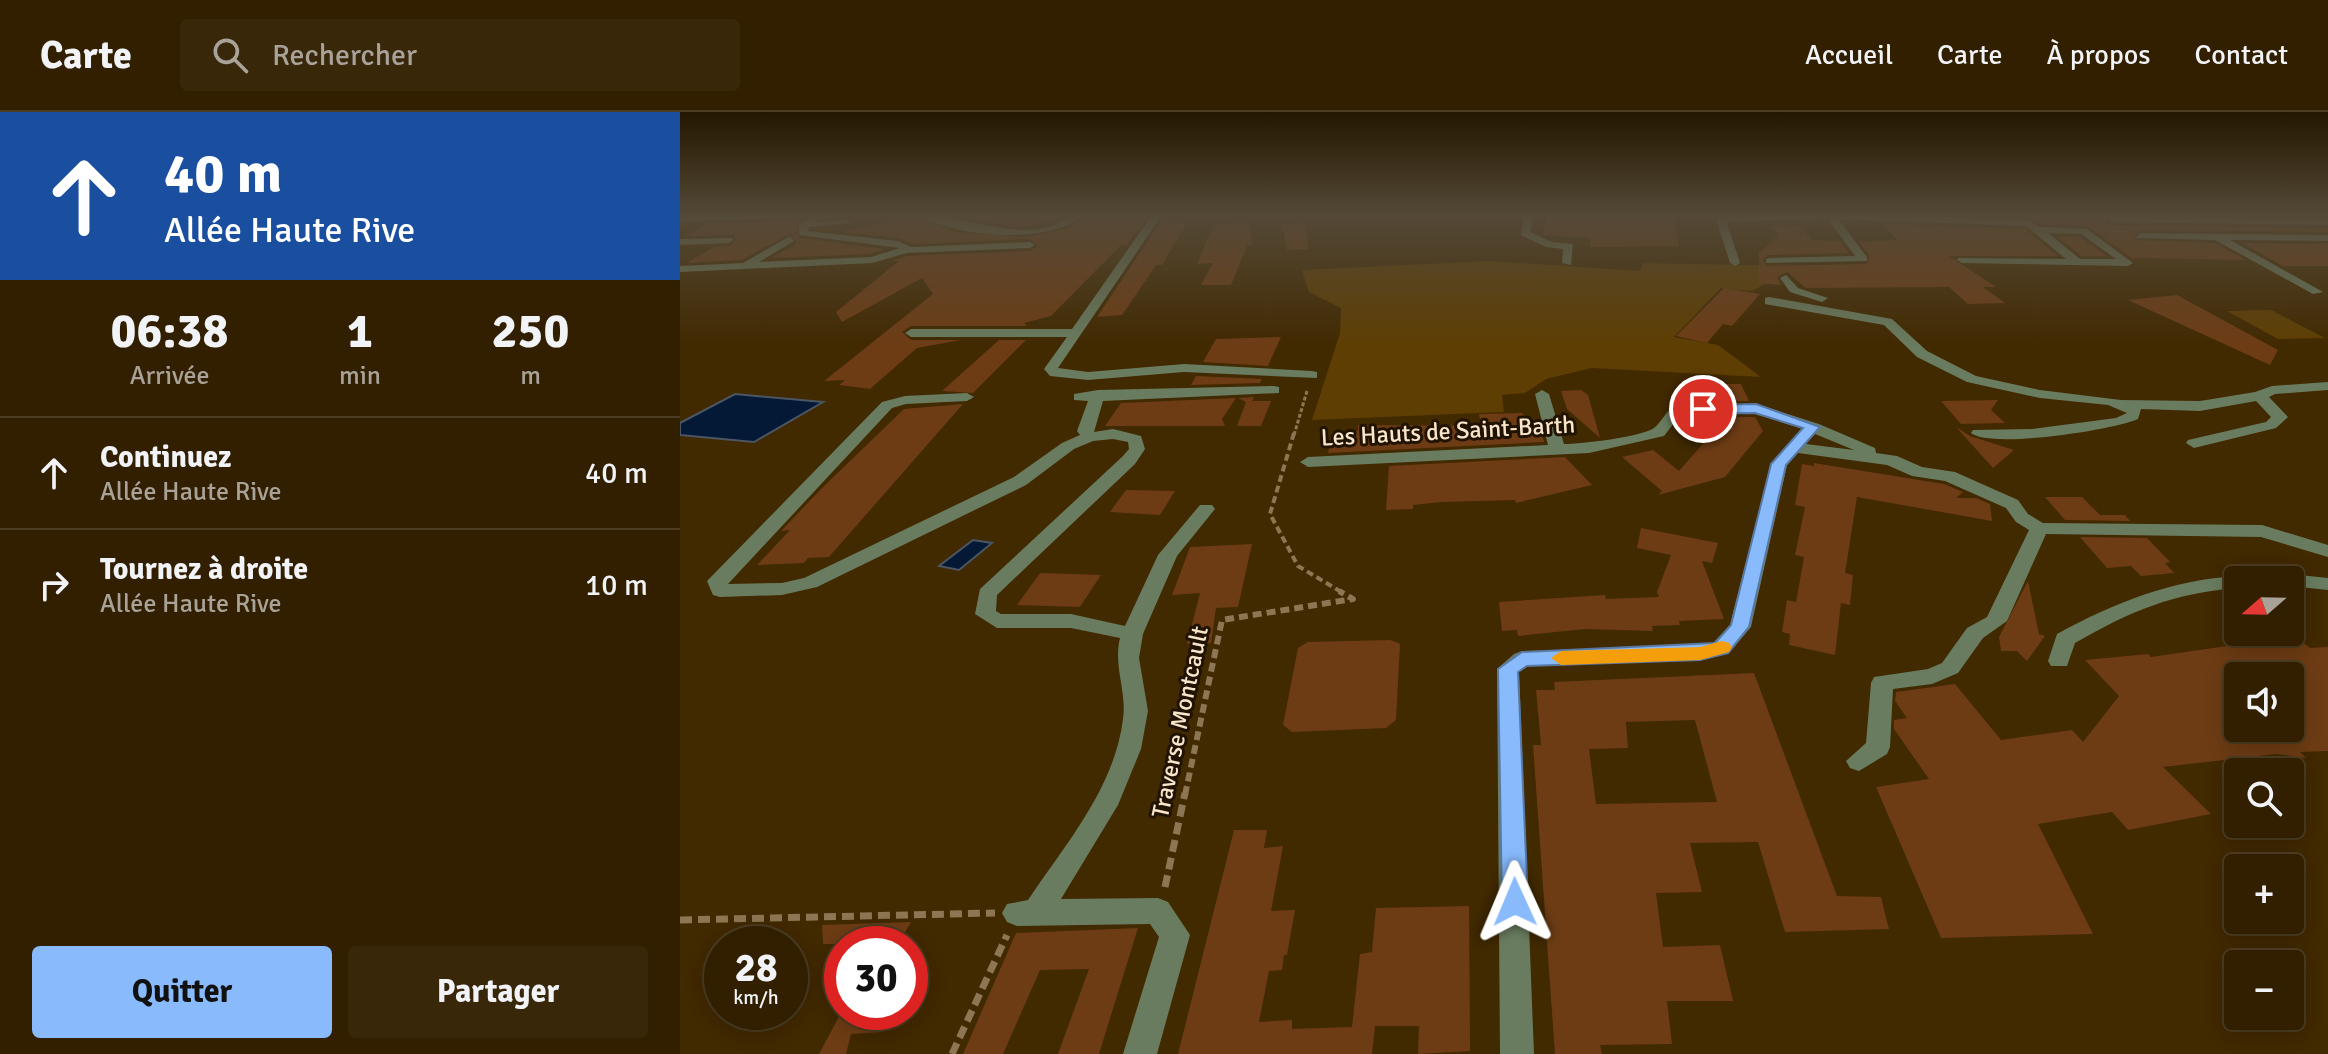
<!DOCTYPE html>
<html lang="fr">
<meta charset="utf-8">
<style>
body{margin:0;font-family:Signika,sans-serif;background:#39270a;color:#f1f3f6;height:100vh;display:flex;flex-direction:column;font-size:30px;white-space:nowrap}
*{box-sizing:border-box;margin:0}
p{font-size:26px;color:#a8a299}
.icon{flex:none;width:44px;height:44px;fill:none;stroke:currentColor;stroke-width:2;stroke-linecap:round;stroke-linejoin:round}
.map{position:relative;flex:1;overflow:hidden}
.side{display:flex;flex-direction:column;background:#311f00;width:680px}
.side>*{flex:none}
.hud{background:#1a4fa0;color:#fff;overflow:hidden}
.needle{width:52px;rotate:250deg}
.tools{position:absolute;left:1544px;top:454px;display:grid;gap:16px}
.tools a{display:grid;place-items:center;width:80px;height:80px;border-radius:8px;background:#311f00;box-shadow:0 4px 20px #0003,0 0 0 2px #4c3d22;font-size:40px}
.speed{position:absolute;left:24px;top:814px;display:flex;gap:16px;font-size:40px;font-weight:700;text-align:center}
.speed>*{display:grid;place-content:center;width:104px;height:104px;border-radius:50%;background:#311f00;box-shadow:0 4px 20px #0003,0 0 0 2px #4c3d22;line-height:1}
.speed small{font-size:20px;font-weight:400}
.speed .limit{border:12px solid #d22;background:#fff;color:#111}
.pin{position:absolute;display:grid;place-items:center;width:68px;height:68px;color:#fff;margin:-34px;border:4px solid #fff;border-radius:50%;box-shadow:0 2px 8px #0007}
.me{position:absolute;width:88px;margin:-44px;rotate:359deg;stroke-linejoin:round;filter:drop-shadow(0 0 6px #0008)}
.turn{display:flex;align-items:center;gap:28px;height:168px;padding:0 32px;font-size:36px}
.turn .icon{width:104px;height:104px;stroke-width:2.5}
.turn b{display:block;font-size:56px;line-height:68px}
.eta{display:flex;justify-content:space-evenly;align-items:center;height:136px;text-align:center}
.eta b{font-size:48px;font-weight:800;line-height:56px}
.primary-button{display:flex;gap:16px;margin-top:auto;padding:16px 32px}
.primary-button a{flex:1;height:92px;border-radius:8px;background:#88bafc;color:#111;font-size:32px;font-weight:800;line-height:92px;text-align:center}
.primary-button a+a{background:#39270a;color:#f1f3f6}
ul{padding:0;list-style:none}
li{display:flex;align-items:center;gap:24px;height:112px;padding:0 32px;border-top:2px solid #4c3d22}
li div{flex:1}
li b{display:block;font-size:30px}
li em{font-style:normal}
header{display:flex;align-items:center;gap:48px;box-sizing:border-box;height:112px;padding:0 40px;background:#311f00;border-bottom:2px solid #4c3d22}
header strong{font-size:38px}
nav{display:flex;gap:44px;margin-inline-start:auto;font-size:28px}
.search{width:560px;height:72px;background:#39270a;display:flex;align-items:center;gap:20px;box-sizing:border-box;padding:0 28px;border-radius:8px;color:#a8a299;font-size:30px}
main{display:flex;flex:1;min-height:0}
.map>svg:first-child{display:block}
.green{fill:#5e3e02}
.water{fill:#031936;stroke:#4c5663;stroke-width:2}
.building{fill:#6d3c14;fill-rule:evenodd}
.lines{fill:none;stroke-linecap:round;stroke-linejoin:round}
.path-far3{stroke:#8c7653;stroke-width:3;stroke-dasharray:4 2;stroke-linecap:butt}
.path-far2{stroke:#8c7653;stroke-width:4;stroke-dasharray:7 4;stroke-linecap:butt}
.path-far1{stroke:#8c7653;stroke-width:6;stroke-dasharray:9 5;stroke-linecap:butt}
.path{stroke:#8c7653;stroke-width:7;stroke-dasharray:12 6;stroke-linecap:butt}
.minor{fill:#697c5f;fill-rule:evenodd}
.route{fill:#88bafc;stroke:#5879a4;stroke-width:2}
.slow{fill:#f59e0b}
.labels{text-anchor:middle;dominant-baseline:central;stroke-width:6;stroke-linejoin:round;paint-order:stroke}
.street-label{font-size:24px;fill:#f8e5cb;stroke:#211301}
</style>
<header>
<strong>Carte</strong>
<div class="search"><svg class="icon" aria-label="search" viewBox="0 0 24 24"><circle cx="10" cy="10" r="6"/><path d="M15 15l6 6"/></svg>Rechercher</div>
<nav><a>Accueil</a><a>Carte</a><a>À propos</a><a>Contact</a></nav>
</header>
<main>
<section class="side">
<div class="hud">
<div class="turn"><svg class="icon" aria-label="ahead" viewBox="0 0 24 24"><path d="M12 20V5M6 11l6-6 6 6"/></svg><div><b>40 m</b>Allée Haute Rive</div></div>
</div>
<div class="eta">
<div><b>06:38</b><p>Arrivée</p></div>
<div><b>1</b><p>min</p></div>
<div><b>250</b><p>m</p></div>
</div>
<ul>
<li><svg class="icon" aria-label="ahead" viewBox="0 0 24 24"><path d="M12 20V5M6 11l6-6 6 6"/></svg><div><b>Continuez</b><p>Allée Haute Rive</p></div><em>40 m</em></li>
<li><svg class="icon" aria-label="right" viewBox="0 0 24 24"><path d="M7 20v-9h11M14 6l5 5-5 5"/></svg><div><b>Tournez à droite</b><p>Allée Haute Rive</p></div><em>10 m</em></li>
</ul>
<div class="primary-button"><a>Quitter</a><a>Partager</a></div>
</section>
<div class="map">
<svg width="1648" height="942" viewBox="0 0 1648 942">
<rect width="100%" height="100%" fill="#412900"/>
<g class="green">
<path d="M810 149 960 159 963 151 1117 154 1072 179 1041 176 994 225 1038 233 1081 265 912 256 866 267 845 281 822 283 824 300 632 308 660 221 661 196 629 180 622 158Z"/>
<path d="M1591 198 1645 226 1598 227 1547 199Z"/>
</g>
<g class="water">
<path d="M55 282 143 290 74 330 0 323V311Z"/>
<path d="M293 428 312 431 279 458 259 454Z"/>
</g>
<g class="building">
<path d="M119 103 126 104 116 113 119 126 206 137 190 142 91 146 116 132 111 121 62 148 6 151 34 135H14L50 134 56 128 54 123 4 124 30 111 111 109Z"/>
<path d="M270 103H310L322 107 329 103H386L373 110 336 115Z"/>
<path d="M405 103H469L446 134 443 131 371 204 344 211 347 214H231L222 220 231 228H281L237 236 190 277 159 273 165 268 144 269 253 182 242 166 162 210 156 200 219 149H211L227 144 350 139 358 134 350 127 232 132 218 126 162 120 235 104 274 120 346 125 388 116Z"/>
<path d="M485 103H492L487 110 506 112 482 153H476L442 203 417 205Z"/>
<path d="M867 103H993L999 134 910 135V126L863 123Z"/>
<path d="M1275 103H1430L1426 110 1429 113 1648 116V120L1460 118 1454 128 1534 131 1566 148 1452 146 1407 114 1361 112 1349 105Z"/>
<path d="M570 110 572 133 567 134 551 173H521L533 151 517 152 533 113Z"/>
<path d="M626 111 628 137 607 138 602 112Z"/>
<path d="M1203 112 1345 117 1378 144H1269L1316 175H1303L1325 191 1288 192 1269 175 1126 176 1107 160 1097 165 1101 173 1078 171 1079 141 1098 123 1090 113 1121 114 1132 128 1160 129 1169 141 1089 143 1083 147 1086 154 1187 152 1189 143 1179 130 1217 128Z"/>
<path d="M1377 124 1400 125 1427 144H1401Z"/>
<path d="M1562 131 1648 132V154H1603Z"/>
<path d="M1044 176 1080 182 1052 214 1043 212 1027 231 996 224Z"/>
<path d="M1497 183 1598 238 1590 253 1448 188Z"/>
<path d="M601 225 588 254 523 250 536 227Z"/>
<path d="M319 228H346L293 281 262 279Z"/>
<path d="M516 264 582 267 580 271 511 273Z"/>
<path d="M1005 272H1061L1069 289 1012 290Z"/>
<path d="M901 278 908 283 920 326 887 297 881 279Z"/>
<path d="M574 285 572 289H591L581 314H557L566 290 558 286Z"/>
<path d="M556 286 542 307 545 314H425L441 291Z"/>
<path d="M1318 288 1311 298 1325 311 1281 312 1261 289Z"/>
<path d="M283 292 149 445 128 446 124 451 77 453 110 418 101 419 142 376 224 297Z"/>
<path d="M842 301 862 322 864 330 648 341 652 320 678 319V313L801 314 799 302Z"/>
<path d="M1017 305H1075L1083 319 1045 365 978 383 982 379 942 345 973 338 999 359 1037 316 1019 312Z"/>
<path d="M1276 315 1290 324 1334 338 1313 356Z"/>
<path d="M885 345 912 373 836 391 835 388 762 390 733 393V397L706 398 709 354Z"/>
<path d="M1134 351 1264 372 1283 380 1276 386H1296L1310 392 1312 409 1177 385 1165 461 1173 463 1170 493 1161 491 1155 543 1109 533 1110 522 1102 520 1107 488 1116 490 1124 445 1115 443 1125 395 1115 393 1122 352 1134 354Z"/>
<path d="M446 378 495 379 480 403 430 400Z"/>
<path d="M1365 385H1402L1420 403H1445L1450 409 1385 408Z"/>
<path d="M961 416 1038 431 1032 451 1022 449 1044 507 999 509 1000 513 972 514 973 519 905 517 838 524 837 518 822 519 819 490 925 483 926 487 979 485 977 480 991 443 957 436Z"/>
<path d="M1400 425 1467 426 1490 450 1485 451 1494 461 1461 464 1451 454 1427 456Z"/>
<path d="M572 432 558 495 536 496 531 531 507 532 520 481 492 483 510 435Z"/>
<path d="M360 461 421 463 400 495 337 493Z"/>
<path d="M1348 469 1359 522 1365 524 1347 549 1337 539H1321L1319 525Z"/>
<path d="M710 528 720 532 716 608 706 616 612 620 603 613 618 536 628 530Z"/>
<path d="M1625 532 1630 536 1648 535V639L1620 640 1626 646 1596 642 1483 655 1531 702 1448 718 1432 700 1358 712 1413 822 1261 826 1196 675 1249 667 1214 617V608L1227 606 1215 589 1216 580 1275 572 1321 628 1392 618 1403 630 1439 584 1405 548 1468 542 1471 545 1547 534ZM1558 564H1610V616H1558Z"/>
<path d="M1074 561 1157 784 1201 785 1209 817 1105 820 1078 730 1010 731 1022 780 976 781 983 835 1040 833 1053 889H987L992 932 920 933 922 942H875L853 633H861L856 578H875L874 570ZM1015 608 1037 690 916 692 909 637 948 636 946 610Z"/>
<path d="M554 718H587L584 736 603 734 591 799 615 798 607 843H604L602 858 589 859 579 910 612 908V917L672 915 680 842 692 840 696 796 789 794 790 939 738 942 739 914H695L692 942H498Z"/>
<path d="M231 810 218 832H143L142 813Z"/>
<path d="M458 816 419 942H378L409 857 360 858 323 942H283L336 821Z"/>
<path d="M162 899V900H211L201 920 171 922 166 942H139Z"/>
</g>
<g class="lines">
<path class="path-far3" d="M614 323 627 279"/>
<path class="path-far2" d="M614 321 590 402 618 454 663 481"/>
<path class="path-far1" d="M505 683 542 508 673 487 659 479"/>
<g class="path">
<path d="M485 775 505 681"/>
<path d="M0 808 315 801"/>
<path d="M272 942 327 823"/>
</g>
<g class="minor">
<path d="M0 103H116L111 106 0 109Z"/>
<path d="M132 103H143L135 110 167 108 172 111 129 115 128 119 218 129 231 135 350 130 355 133 350 136 227 141 192 151 0 160V154L63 151 110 124 114 129 79 150 191 145 220 136 119 123V113Z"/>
<path d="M238 103C287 100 347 138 391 103H402C371 134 273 125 238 103Z"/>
<path d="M472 103H482L378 256 408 260 504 252 632 259 637 260V266L504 260 408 268 370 264 364 257 387 225H231L225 221 231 217H392Z"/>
<path d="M844 103H854L850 120 872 130 893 132 891 153 882 151 883 137 866 135 841 123Z"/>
<path d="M1047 103H1189L1349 108 1360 115 1407 117 1453 151 1448 154 1282 151 1277 148 1278 146 1386 147 1346 114 1158 107 1187 145V149L1086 151V147L1090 146 1175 144 1148 107 1049 109 1047 111 1060 151 1055 154 1050 151 1037 110ZM1368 121 1401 122 1436 147H1400Z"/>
<path d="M1432 105 1648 107V113L1429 110Z"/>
<path d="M1460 121 1648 123V129L1550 128 1643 180 1633 182 1535 128 1456 126Z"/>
<path d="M54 126 50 131 0 133V127Z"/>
<path d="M1106 163 1118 176 1148 186 1142 190 1110 180 1100 166Z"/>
<path d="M1089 185 1212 207 1247 239 1296 264 1360 278 1441 288 1520 289 1575 280 1592 274 1648 270V278L1595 282 1589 285 1608 305 1596 316 1514 336 1506 331 1508 328 1586 310 1591 305 1576 289 1520 299 1461 297 1458 307C1434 318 1310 337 1291 321L1293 318 1352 317 1436 306 1447 301 1428 293 1360 286 1287 270 1237 245 1204 213 1085 192V186Z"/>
<path d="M594 274 599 275V281L423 289 414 320 433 317 461 324 465 337 455 352 317 483 316 499 321 502H391L445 514 478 443 520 393H532L535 397 497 444 463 522 459 546 468 599 461 637 438 693 381 787 478 786 488 790 510 823 477 942H443L479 825 470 812 337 814 327 810 322 801 327 792 348 788C385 733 435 675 443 607 447 579 433 554 440 526L391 516H317L295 502 300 477 443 344 449 337 448 330 433 327 413 329 394 337 346 373 137 475 102 483 40 485 33 483 27 469 202 290 225 284 287 281 294 285 287 289 226 292 212 296 48 472 102 471 124 466 334 365 382 331 400 323 397 319 408 289 394 288V282L418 278Z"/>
<path d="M862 278 869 282 884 332C901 332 961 325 974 316 983 309 986 297 997 293L1076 292 1139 312 1195 336 1196 341 1217 344 1242 355 1275 360 1338 388 1348 402 1363 411 1582 413 1648 433V445L1581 425 1366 422 1327 509 1303 526 1278 561 1252 572 1213 577 1210 635 1207 642 1179 659 1170 656 1166 649 1186 631 1191 571 1194 565 1248 557 1262 551 1287 516 1307 505 1349 418 1336 410 1326 396 1265 369 1232 364 1207 353 1118 341 1107 353 1071 515 1049 541 1020 548 847 554 839 560 854 942H820L817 557 834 542 842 539 1020 534 1034 530 1050 513 1091 352 1123 317 1075 302H1001L984 324 909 341 628 355 620 350 628 345 868 333 855 282ZM1135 322 1174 338 1126 332Z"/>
<path d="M1610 462 1648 466V478L1610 474V468H1600Z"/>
<path d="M1558 464 1567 468H1558V476C1493 481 1451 499 1395 531L1387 554H1371L1368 549 1377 522C1436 490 1491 468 1558 464Z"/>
</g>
</g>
<linearGradient id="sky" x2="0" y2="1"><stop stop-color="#241700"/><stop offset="0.44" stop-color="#544937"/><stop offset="1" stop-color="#544937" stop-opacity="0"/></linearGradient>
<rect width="1648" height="235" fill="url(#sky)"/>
<path class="route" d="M1076 292 1140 315 1106 353 1069 515 1048 541 1020 548 847 554 838 560 848 790 844 798 835 802 825 798 822 790 818 557 842 540 1035 531 1051 513 1091 352 1123 316 1075 301 1023 302 1016 297 1023 293Z"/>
<path class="slow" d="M1042 529 1049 531 1052 535 1049 540 1020 548 881 553 871 546 881 539 1020 535Z"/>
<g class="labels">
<g class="street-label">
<text transform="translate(768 319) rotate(-3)">Les Hauts de Saint-Barth</text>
<text transform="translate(500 610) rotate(-78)">Traverse Montcault</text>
</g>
</g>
</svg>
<div class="tools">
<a><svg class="needle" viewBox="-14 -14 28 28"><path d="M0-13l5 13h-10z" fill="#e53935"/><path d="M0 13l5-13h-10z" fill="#a8a299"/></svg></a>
<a><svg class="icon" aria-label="sound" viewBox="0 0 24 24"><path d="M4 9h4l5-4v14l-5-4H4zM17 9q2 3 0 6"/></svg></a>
<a><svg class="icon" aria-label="search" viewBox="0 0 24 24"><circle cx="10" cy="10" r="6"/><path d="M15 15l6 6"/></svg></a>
<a>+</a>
<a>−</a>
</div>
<div class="speed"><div>28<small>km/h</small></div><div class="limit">30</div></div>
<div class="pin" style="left:1023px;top:297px;background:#d93025"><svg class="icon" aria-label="arrive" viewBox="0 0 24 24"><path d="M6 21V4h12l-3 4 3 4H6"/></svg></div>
<svg class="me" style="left:835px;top:790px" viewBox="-20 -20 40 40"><path d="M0-17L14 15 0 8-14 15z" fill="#88bafc" stroke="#fff" stroke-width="4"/></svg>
</div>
</main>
